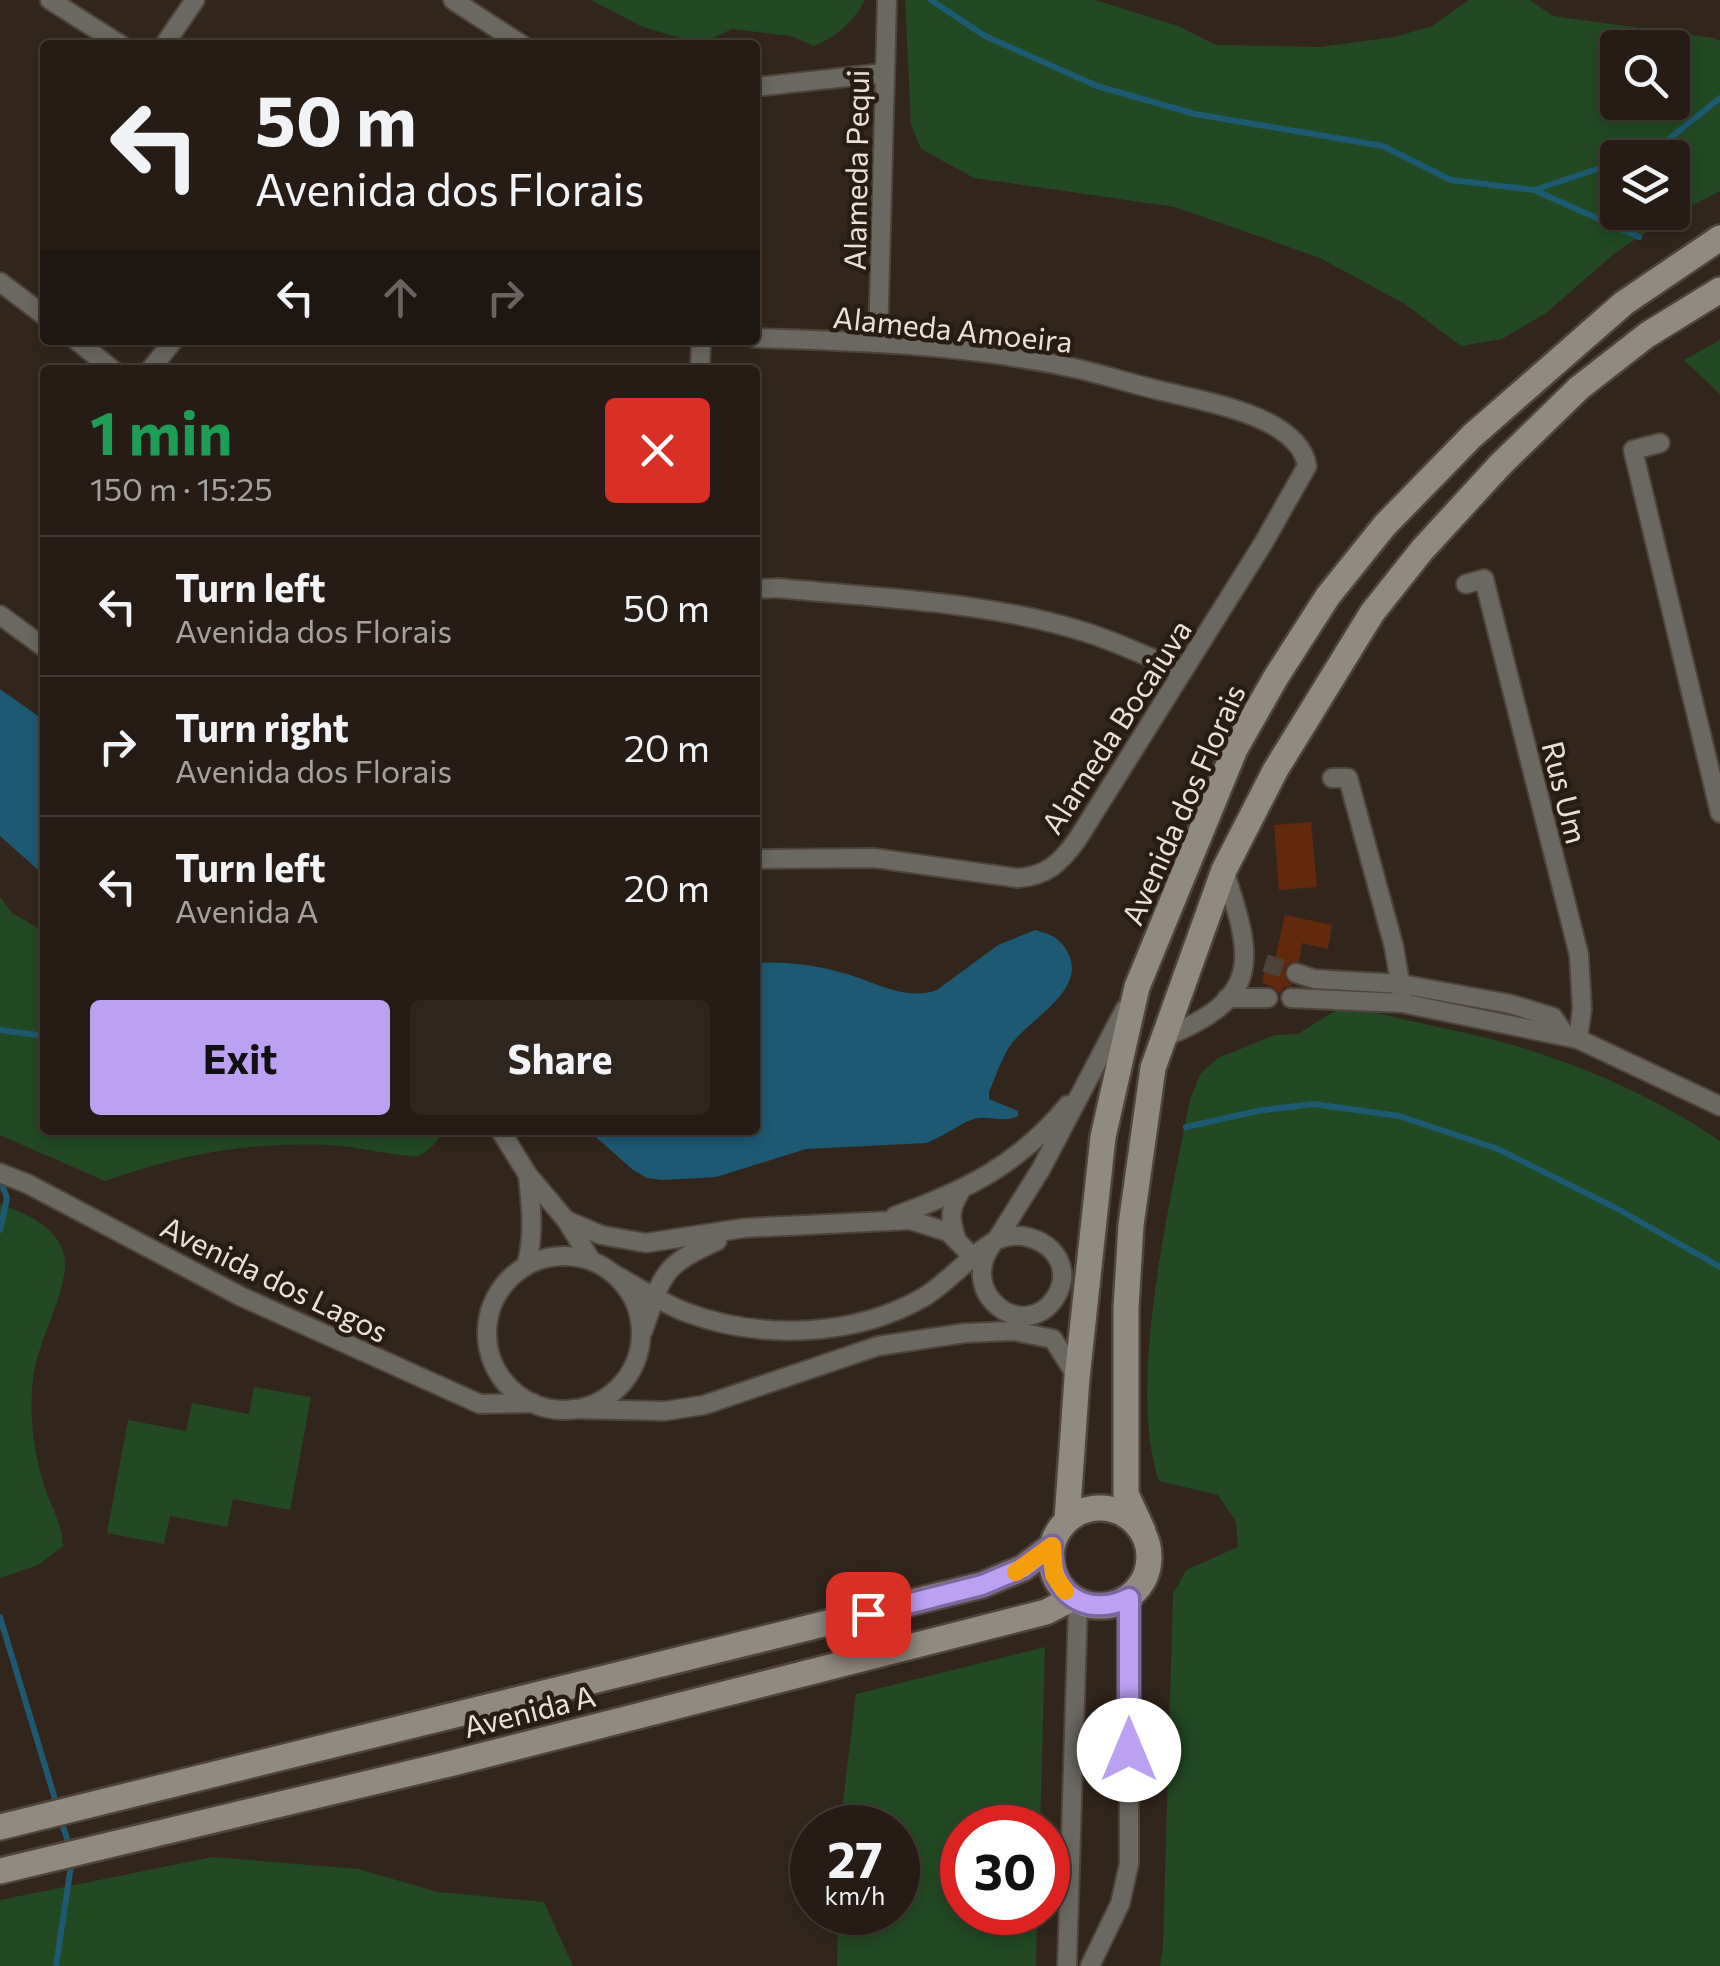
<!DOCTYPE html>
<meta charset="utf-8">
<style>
body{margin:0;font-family:Commissioner,sans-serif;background:#2e251e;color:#f1f3f6;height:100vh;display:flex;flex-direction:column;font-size:38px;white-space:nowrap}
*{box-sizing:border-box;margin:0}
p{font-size:32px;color:#a4a1a0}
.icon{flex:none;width:55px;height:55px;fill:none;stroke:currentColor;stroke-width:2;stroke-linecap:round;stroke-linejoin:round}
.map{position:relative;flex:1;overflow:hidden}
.drawer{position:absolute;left:40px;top:365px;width:720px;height:770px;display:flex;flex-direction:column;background:#261c15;border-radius:10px;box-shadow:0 5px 15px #0003,0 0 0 2px #423a34}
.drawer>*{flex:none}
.banner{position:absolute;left:40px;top:40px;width:720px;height:305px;border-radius:10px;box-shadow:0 5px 15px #0003,0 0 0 2px #423a34;background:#261c15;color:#f1f3f6;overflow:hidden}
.buttons{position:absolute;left:1600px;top:30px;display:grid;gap:20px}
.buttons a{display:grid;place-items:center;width:90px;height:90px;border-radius:10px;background:#261c15;box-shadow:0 5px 15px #0003,0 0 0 2px #423a34;font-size:50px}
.speed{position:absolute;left:790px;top:1805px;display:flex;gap:20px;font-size:50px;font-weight:700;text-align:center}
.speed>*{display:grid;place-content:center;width:130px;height:130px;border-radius:50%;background:#261c15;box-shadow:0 5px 15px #0003,0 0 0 2px #423a34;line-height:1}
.speed small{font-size:25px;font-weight:400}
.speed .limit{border:15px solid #d22;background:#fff;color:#111}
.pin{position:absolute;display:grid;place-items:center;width:85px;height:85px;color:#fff;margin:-42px;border-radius:20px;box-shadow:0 5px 15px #0006}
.me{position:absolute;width:110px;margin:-55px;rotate:0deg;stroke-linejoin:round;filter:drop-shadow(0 0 8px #0008)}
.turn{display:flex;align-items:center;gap:35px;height:210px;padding:0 50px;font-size:45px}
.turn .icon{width:130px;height:130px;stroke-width:2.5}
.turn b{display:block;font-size:70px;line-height:85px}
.lanes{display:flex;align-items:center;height:95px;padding:0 50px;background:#0003;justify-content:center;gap:50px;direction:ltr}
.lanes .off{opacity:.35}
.round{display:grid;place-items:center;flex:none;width:105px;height:105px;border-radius:10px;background:#2e251e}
.headline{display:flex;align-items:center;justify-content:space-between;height:170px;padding:0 50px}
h1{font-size:60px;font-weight:700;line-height:75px;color:#1e9e55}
.button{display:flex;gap:20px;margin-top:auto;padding:20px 50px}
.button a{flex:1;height:115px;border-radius:10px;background:#bca0f2;color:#111;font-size:40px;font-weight:700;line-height:115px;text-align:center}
.button a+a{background:#2e251e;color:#f1f3f6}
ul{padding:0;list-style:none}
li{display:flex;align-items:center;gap:30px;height:140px;padding:0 50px;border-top:2px solid #423a34}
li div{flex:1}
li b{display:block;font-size:38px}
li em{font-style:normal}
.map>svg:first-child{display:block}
.green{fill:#224922;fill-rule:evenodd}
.water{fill:#1d5972}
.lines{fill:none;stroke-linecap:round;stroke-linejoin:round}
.stream{stroke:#1d5972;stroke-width:6}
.building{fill:#62290d}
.street-tunnel{stroke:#4d4238;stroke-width:18;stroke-dasharray:18 9;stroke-linecap:butt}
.street-casing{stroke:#4f443a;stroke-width:22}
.secondary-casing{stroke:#4f443a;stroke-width:30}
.street{stroke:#6b6761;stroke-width:18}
.secondary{stroke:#918a80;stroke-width:25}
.route-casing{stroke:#7a689d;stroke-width:25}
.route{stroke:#bca0f2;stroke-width:18}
.slow{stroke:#f59e0b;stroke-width:18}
.labels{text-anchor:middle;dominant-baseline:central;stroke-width:9;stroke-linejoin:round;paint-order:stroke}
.street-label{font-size:30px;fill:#e9e0da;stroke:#281c13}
</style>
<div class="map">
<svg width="1720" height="1966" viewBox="0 0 1720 1966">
<rect width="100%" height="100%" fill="#32261c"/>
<g class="green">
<path d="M591 0H865C853 22 838 36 814 46L791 36 732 29 700 44 643 27Z"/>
<path d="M905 0H1095L1178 26 1216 45 1320 47 1395 37 1432 26 1469 0H1530L1553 16 1713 38 1720 41V191L1663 221 1615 253 1546 313 1502 339 1461 346 1405 304 1320 258 1175 207 974 178 921 149 911 124ZM1618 48H1672V102H1618ZM1618 158H1672V212H1618Z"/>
<path d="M1720 340V394L1684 360Z"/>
<path d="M0 897 12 913 45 932V1130H439L440 1136C435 1144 427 1153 417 1156 408 1158 356 1147 341 1146 257 1140 184 1153 105 1181L0 1135Z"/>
<path d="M1358 1008C1408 1022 1460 1030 1509 1044 1582 1065 1658 1098 1720 1141V1966H1160L1163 1946 1173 1594 1186 1570 1238 1547 1236 1522 1218 1495 1159 1481C1126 1386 1171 1199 1190 1099L1201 1073 1218 1058 1275 1035 1298 1034 1336 1010Z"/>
<path d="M0 1204C24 1213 57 1226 64 1255 71 1284 39 1338 34 1373 28 1410 33 1452 45 1488 52 1509 62 1523 63 1546L38 1565 0 1578Z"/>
<path d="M254 1387 311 1397 290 1510 233 1499 227 1527 170 1516 164 1544 107 1533 128 1420 186 1431 192 1403 249 1414Z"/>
<path d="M1045 1647 1040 1827 962 1828V1912L1037 1913 1036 1966H837L838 1913 898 1912V1828L840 1827 856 1694Z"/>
<path d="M213 1857 358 1869 438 1892 544 1902 573 1966H0V1900Z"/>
</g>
<g class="water">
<path d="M0 689 45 721V876L0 836Z"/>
<path d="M1035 930C1050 934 1059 937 1067 951 1089 989 1031 1018 1012 1043 1001 1058 996 1076 989 1092V1099L1018 1111V1116C1004 1123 992 1116 978 1118 964 1120 942 1138 926 1143L806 1149 716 1177 663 1180 647 1178 633 1170 588 1130H755V963C784 961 816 965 843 973 874 981 905 1002 937 990L998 945Z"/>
</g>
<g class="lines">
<g class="stream">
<path d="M931 0 985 36 1097 86 1195 114 1383 146 1451 180 1534 190 1639 237"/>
<path d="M1629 158 1659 147 1720 98"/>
<path d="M1534 190 1618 162"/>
<path d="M0 1030 45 1036"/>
<path d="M1186 1127 1257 1111 1313 1104 1399 1116 1498 1149 1616 1208 1720 1267"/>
<path d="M0 1180 7 1198 0 1230"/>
<path d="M0 1617 58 1809"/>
<path d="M61 1821 70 1847"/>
<path d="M56 1966 72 1859"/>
</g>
</g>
<g class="building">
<path d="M1311 822 1317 887 1279 890 1274 825Z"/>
<path d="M1285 915 1332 925 1328 949 1302 943 1299 961 1289 963 1284 970 1286 980 1293 986 1284 987 1280 994 1275 988 1262 983 1266 962 1274 964Z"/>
</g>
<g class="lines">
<path class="street-tunnel" d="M1265 963 1296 973"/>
<g class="street-casing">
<g id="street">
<path d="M50 0 121 45"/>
<path d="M453 0 522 45"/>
<path d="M164 45 195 0"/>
<path d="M755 87 884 73"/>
<path d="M0 282 45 316"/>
<path d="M755 338C860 341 966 345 1069 367 1099 373 1128 383 1158 390 1201 401 1299 415 1307 466L1264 542 1077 840C1060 863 1047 876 1018 878L874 858 755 859"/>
<path d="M76 340 113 370"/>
<path d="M878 342 887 0"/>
<path d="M150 370 174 340"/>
<path d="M700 370 701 340"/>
<path d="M1660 443 1633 450 1720 813"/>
<path d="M1466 584 1484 579 1579 955 1582 1009 1578 1039"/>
<path d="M755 589 778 588C877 598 980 601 1075 629 1112 639 1147 657 1182 671"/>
<path d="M0 615 45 648"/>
<path d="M1332 778H1348L1394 947 1402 995"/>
<path d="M1296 973 1314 979 1401 984 1510 1004 1553 1017 1566 1036"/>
<path d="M1227 998H1268"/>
<path d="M1291 998 1402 1003 1578 1039 1720 1106"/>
<path d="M1162 1038C1263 998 1254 961 1224 870"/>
<path d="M500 1130 528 1175 566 1220 591 1260"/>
<path d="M0 1173 28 1184 240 1296 480 1404 533 1403"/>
<path d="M895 1216C967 1190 1018 1165 1068 1105"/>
<path d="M566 1220 601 1235 646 1243 744 1228 910 1220 948 1232 982 1266"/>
<path d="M956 1238C950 1219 949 1210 960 1192"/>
<path d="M997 1239 1041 1169 1125 1009"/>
<circle cx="564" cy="1333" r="77"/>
<path d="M526 1266C535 1235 531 1206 528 1176"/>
<path d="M614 1274C637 1287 663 1304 688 1313 762 1340 855 1337 924 1297 948 1283 980 1245 1002 1238 1039 1227 1079 1261 1055 1298 1024 1344 955 1293 993 1243"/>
<path d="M643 1331C663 1275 660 1266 717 1241"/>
<path d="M573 1409 665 1411 704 1405 878 1346 965 1333 1014 1331 1053 1339 1077 1377"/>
<path d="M1067 1966 1078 1603"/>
<path d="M1090 1966 1120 1904 1129 1864V1598"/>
</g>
</g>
<g class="secondary-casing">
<g id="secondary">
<circle cx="1100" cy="1557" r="49"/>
<path d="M1067 1520 1077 1378 1103 1137 1137 987 1235 749 1276 677 1328 596 1385 525 1472 436 1624 303 1720 238"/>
<path d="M1143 1531 1126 1494V1308L1131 1225 1153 1068 1224 870 1276 769 1372 613 1422 550 1500 465 1579 388 1647 335 1720 290"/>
<path d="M0 1827 982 1585 1023 1568 1052 1546"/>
<path d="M0 1871 453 1763 1046 1612 1071 1599"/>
</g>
</g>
<use href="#street" class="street"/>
<use href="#secondary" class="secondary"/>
</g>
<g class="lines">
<g class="route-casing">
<path id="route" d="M868 1614 982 1585 1023 1568 1052 1546C1048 1593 1086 1619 1129 1598V1750"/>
</g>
<use href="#route" class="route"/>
<path class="slow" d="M1016 1572 1052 1546 1054 1575 1065 1591"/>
</g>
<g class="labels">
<g class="street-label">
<text transform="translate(855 170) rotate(-89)">Alameda Pequi</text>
<text transform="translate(953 328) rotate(6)">Alameda Amoeira</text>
<text transform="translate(1115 726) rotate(-57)">Alameda Bocaiuva</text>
<text transform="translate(1566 792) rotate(76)">Rus Um</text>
<text transform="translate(1182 804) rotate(-66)">Avenida dos Florais</text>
<text transform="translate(275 1278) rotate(26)">Avenida dos Lagos</text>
<text transform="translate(529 1710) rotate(-14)">Avenida A</text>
</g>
</g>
</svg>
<div class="buttons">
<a><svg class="icon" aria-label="search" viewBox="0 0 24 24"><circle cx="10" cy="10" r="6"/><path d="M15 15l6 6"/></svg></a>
<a><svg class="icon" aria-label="layers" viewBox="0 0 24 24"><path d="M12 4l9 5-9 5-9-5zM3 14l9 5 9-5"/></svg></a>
</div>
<div class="speed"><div>27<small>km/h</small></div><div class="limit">30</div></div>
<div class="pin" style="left:868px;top:1614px;background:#d93025"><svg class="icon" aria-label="arrive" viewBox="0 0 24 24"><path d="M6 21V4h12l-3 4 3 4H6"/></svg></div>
<svg class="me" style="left:1129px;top:1750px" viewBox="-20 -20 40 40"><circle r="19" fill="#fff"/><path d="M0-13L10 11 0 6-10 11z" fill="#bca0f2"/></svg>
<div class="banner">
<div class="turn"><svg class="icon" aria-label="left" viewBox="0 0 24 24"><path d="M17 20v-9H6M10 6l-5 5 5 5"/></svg><div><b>50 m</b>Avenida dos Florais</div></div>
<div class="lanes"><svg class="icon" aria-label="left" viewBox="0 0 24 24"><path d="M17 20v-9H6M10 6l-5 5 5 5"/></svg><svg class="icon off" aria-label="ahead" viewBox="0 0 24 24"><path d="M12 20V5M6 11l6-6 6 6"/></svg><svg class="icon off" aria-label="right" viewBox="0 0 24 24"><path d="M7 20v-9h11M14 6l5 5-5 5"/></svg></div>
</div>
<section class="drawer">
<div class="headline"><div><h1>1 min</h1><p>150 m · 15:25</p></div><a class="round" style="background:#d93025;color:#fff"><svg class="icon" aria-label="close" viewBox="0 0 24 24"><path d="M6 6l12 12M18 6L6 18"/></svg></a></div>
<ul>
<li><svg class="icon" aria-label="left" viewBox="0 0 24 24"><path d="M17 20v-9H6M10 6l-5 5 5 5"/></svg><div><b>Turn left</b><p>Avenida dos Florais</p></div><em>50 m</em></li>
<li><svg class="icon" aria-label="right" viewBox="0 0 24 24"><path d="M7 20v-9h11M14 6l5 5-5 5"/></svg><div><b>Turn right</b><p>Avenida dos Florais</p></div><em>20 m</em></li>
<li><svg class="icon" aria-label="left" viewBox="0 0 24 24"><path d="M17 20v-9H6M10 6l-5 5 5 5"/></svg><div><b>Turn left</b><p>Avenida A</p></div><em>20 m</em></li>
</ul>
<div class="button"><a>Exit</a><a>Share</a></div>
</section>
</div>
